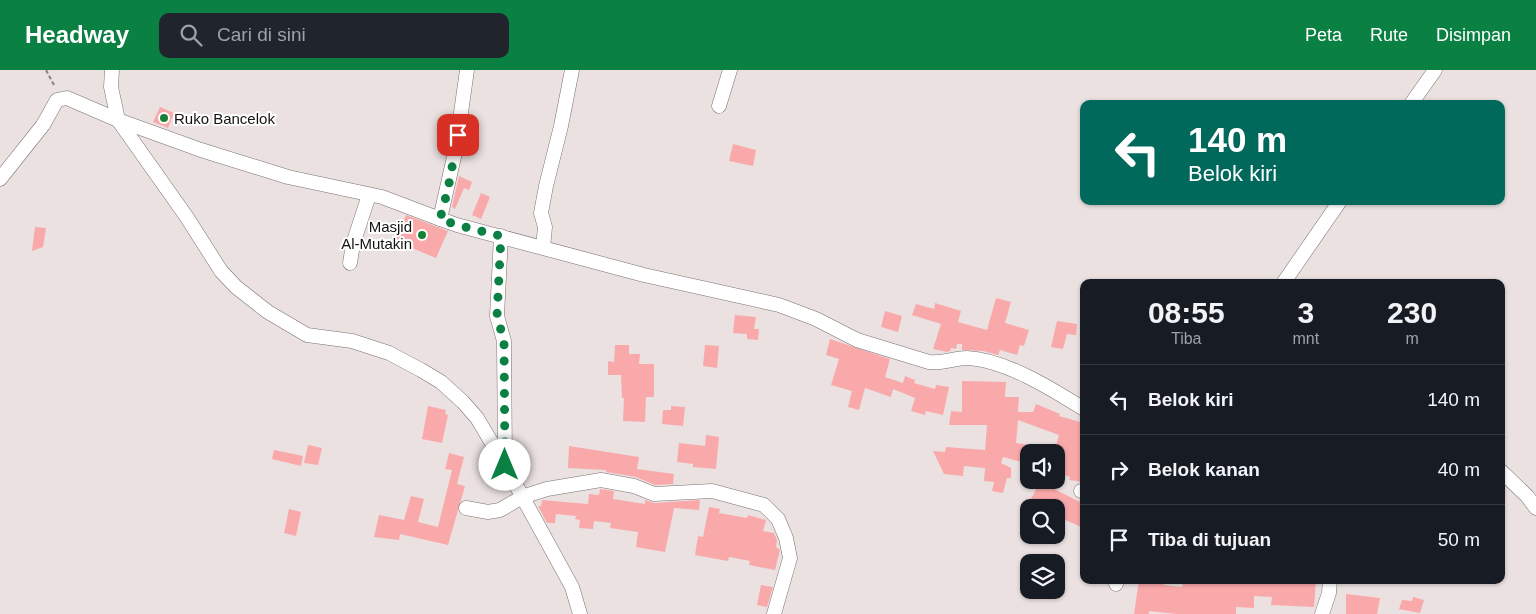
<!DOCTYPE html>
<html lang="id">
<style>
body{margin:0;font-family:Helvetica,sans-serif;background:#20242c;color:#f1f3f6;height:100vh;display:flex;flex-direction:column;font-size:19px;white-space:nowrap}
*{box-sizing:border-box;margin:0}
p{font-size:16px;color:#9ea1a6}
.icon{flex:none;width:28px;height:28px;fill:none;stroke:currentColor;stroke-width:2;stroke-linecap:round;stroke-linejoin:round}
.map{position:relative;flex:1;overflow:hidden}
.side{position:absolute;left:1080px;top:209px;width:425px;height:305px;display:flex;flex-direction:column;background:#171b24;border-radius:10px;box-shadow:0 1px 4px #0004}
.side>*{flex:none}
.banner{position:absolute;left:1080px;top:30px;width:425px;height:105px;border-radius:10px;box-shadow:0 1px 4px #0004;background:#00695c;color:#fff;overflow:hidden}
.fabs{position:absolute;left:1020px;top:374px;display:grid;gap:10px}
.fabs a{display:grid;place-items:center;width:45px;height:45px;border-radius:10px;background:#171b24;box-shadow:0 1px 4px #0004;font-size:25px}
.pin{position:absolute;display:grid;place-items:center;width:42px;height:42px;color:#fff;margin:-21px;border-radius:10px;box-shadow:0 2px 8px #0006}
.me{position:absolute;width:55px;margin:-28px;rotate:0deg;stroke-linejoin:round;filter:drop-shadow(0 0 4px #0008)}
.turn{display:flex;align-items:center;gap:18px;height:105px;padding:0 25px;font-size:22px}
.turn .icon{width:65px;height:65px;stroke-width:2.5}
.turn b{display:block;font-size:35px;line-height:42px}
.eta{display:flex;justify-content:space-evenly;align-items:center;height:85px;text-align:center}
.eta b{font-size:30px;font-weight:600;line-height:35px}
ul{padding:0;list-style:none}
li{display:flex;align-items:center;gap:15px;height:70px;padding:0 25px;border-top:1px solid #363941}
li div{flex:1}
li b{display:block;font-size:19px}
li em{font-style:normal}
header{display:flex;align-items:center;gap:30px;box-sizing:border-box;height:70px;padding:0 25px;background:#0b8043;color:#fff}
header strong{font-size:24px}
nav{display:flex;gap:28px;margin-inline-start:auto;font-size:18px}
.search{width:350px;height:45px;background:#20242c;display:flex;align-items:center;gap:12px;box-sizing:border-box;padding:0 18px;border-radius:10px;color:#9ea1a6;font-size:19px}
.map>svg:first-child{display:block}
.building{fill:#faa9ab}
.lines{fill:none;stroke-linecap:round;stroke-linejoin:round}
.minor-casing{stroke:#7a7171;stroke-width:15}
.path{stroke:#8a8282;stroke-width:2;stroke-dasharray:4 2.5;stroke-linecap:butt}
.minor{stroke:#fff;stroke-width:14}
.route{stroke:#0b8043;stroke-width:9;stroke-dasharray:0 16.2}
.poi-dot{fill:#188137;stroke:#fff;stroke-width:2}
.labels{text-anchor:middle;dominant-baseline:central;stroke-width:4;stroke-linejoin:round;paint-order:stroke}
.poi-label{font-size:15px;fill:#151111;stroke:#fff;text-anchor:start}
</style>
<header>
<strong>Headway</strong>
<div class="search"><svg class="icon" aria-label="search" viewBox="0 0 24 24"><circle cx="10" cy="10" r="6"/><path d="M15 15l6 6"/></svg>Cari di sini</div>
<nav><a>Peta</a><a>Rute</a><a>Disimpan</a></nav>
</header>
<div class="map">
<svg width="1536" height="544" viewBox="0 0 1536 544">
<rect width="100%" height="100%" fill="#ebe1e1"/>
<g class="building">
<path d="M160 37 174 43 168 58 153 52Z"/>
<path d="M733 74 756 80 753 96 729 91Z"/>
<path d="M459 106 472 112 469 120 464 118 455 139 452 137Z"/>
<path d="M481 123 490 127 481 149 472 145Z"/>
<path d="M406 145 448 161 436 188 395 171Z"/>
<path d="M35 157 46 158 43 177 32 181Z"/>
<path d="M996 228 1011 232 1005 253 1029 260 1024 276 1020 275 1017 285 1000 280 998 285 983 281 962 280V274H957L956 279 951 278 950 281 947 282 933 279 941 254 912 245 916 234 934 239 935 233 961 241 958 252 987 260Z"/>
<path d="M885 241 902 246 898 262 881 257Z"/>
<path d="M735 245 756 247 754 259H759L758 270 747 269V264L733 263Z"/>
<path d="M1057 251 1077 254 1076 265 1067 264 1063 279 1051 277Z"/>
<path d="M830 269 890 289 885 307 903 313 905 306 915 310 914 313 935 319 936 315 949 317 943 345 926 341 925 345 911 341 915 328 893 319 891 327 865 318 859 340 848 337 852 321 831 315 839 289 826 285Z"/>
<path d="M615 275H629V284H640L639 294H654V327H646L645 352 623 351 624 328H622L621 305H608V291L614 292Z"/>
<path d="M705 275 719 276 717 298 703 296Z"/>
<path d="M962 311 1006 312 1005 327H1019L1018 342H1033L1036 334 1060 344 1059 346 1084 353V412L1069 410 1070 407 1059 403 1061 400 1056 399V382H1054L1059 365 1018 350 1016 373 1029 375V394L1003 387 1001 393 1011 398V408H1007L1003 423 992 421 994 412 984 411 985 398 964 396 963 406 944 404 933 381 945 382 946 377 985 380 987 355H949L951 341 962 342Z"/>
<path d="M428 336 446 340 445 344 448 345 442 373 422 369Z"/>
<path d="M671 336 685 337 683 356 662 354 663 340H671Z"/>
<path d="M706 365 719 367 716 399 693 397V394L677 392 679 373 705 376Z"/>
<path d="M308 375 322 378 318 395 304 393Z"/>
<path d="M569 376 639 387 637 399 674 404 673 414 655 415 636 407 606 402V400L568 398Z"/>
<path d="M274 380 303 386 301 396 272 389Z"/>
<path d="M449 383 464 387 457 414 465 416 448 475 400 464 399 470 374 467 379 445 404 450 411 426 424 429 418 452 438 457 452 400 445 399Z"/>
<path d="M1040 412 1084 434V458L1056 446V438H1048L1031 429Z"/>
<path d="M600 419 614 421 613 429 645 434V430L654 433 700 430 699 440 674 438 665 482 636 477 638 462 610 458 611 453 594 451 593 459 579 458 580 450 575 449 576 446 556 444 555 453H547L538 436H541L542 430 588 434 589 424 599 425Z"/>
<path d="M709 437 720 439 719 443 747 448 748 445 766 450 763 461 774 463 777 470 776 477 780 480 775 500 749 495 750 491 729 487 728 491 695 485 698 466 703 467Z"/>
<path d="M289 439 301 442 296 466 284 463Z"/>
<path d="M1139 510H1165L1164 515 1182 517 1183 511 1190 512V510H1316L1314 537 1271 535 1272 527 1254 526V538L1236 537V544H1177L1149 541V544H1134Z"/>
<path d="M761 515 773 517 767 537 757 535Z"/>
<path d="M1346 524 1380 528 1377 544H1346Z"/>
<path d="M1413 527 1424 530 1420 543 1399 539 1402 530 1412 531Z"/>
</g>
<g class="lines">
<g class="minor-casing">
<g id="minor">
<path d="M112 0 111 17 118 50 186 146 221 201 236 217 268 242 307 265 352 271 389 283 421 300 441 312 463 332 477 348 505 395 572 517 580 544"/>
<path d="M1411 34 1435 0"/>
<path d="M719 36 730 0"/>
<path d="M0 109 43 55 57 30 67 28 118 50 201 80 288 107 382 127 440 149 456 78 467 0"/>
<path d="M440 149 457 155 644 205 779 235 816 249 857 270 929 292C943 294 954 288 967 288 1006 290 1052 319 1084 339"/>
<path d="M501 166 497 246 504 271 505 392"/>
<path d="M543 177 545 157 541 143 546 116 561 56 572 0"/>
<path d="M350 193 353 174 369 125"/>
<path d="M1284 212 1340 131"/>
<path d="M1501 401 1527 426 1536 438"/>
<path d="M1081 421H1084"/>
<path d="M466 438 488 442 500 440 522 427 547 419 601 410 634 416 654 424 712 421 764 435 778 449 786 468 790 488 774 544"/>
<path d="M1116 514 1117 510"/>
<path d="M1322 544 1329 523 1330 510"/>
</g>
</g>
<path class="path" d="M46 0 55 17"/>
<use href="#minor" class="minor"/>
</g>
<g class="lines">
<path class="route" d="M458 65 448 119 440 149 457 155 501 166 497 246 504 271 505 395"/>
</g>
<g class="poi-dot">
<circle cx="164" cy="48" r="5"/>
<circle cx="422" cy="165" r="5"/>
</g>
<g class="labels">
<g class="poi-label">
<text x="174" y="48">Ruko Bancelok</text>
<text x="412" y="156" text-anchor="end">Masjid<tspan x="412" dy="17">Al-Mutakin</tspan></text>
</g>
</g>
</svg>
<div class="fabs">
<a><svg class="icon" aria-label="sound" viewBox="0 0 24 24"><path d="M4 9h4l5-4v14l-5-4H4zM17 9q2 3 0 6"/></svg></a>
<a><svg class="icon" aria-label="search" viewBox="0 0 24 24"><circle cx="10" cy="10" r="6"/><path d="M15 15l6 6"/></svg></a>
<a><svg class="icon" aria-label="layers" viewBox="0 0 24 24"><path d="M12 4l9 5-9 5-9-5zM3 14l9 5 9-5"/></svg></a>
</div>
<div class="pin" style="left:458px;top:65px;background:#d93025"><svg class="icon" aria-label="arrive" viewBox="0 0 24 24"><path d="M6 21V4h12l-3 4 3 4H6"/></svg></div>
<svg class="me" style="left:505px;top:395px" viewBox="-20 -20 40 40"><circle r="19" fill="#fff"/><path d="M0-13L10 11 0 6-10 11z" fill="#0b8043"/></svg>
<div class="banner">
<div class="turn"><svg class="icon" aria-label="left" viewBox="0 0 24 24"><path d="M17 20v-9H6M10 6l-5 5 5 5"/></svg><div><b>140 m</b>Belok kiri</div></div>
</div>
<section class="side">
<div class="eta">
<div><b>08:55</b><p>Tiba</p></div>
<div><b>3</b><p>mnt</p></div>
<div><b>230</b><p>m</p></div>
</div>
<ul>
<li><svg class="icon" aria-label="left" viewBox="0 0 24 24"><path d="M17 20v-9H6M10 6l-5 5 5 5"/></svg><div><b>Belok kiri</b></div><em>140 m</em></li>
<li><svg class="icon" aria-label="right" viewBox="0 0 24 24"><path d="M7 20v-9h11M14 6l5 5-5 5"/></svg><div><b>Belok kanan</b></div><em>40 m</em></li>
<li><svg class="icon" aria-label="arrive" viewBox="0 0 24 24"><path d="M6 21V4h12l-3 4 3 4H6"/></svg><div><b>Tiba di tujuan</b></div><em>50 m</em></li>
</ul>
</section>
</div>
